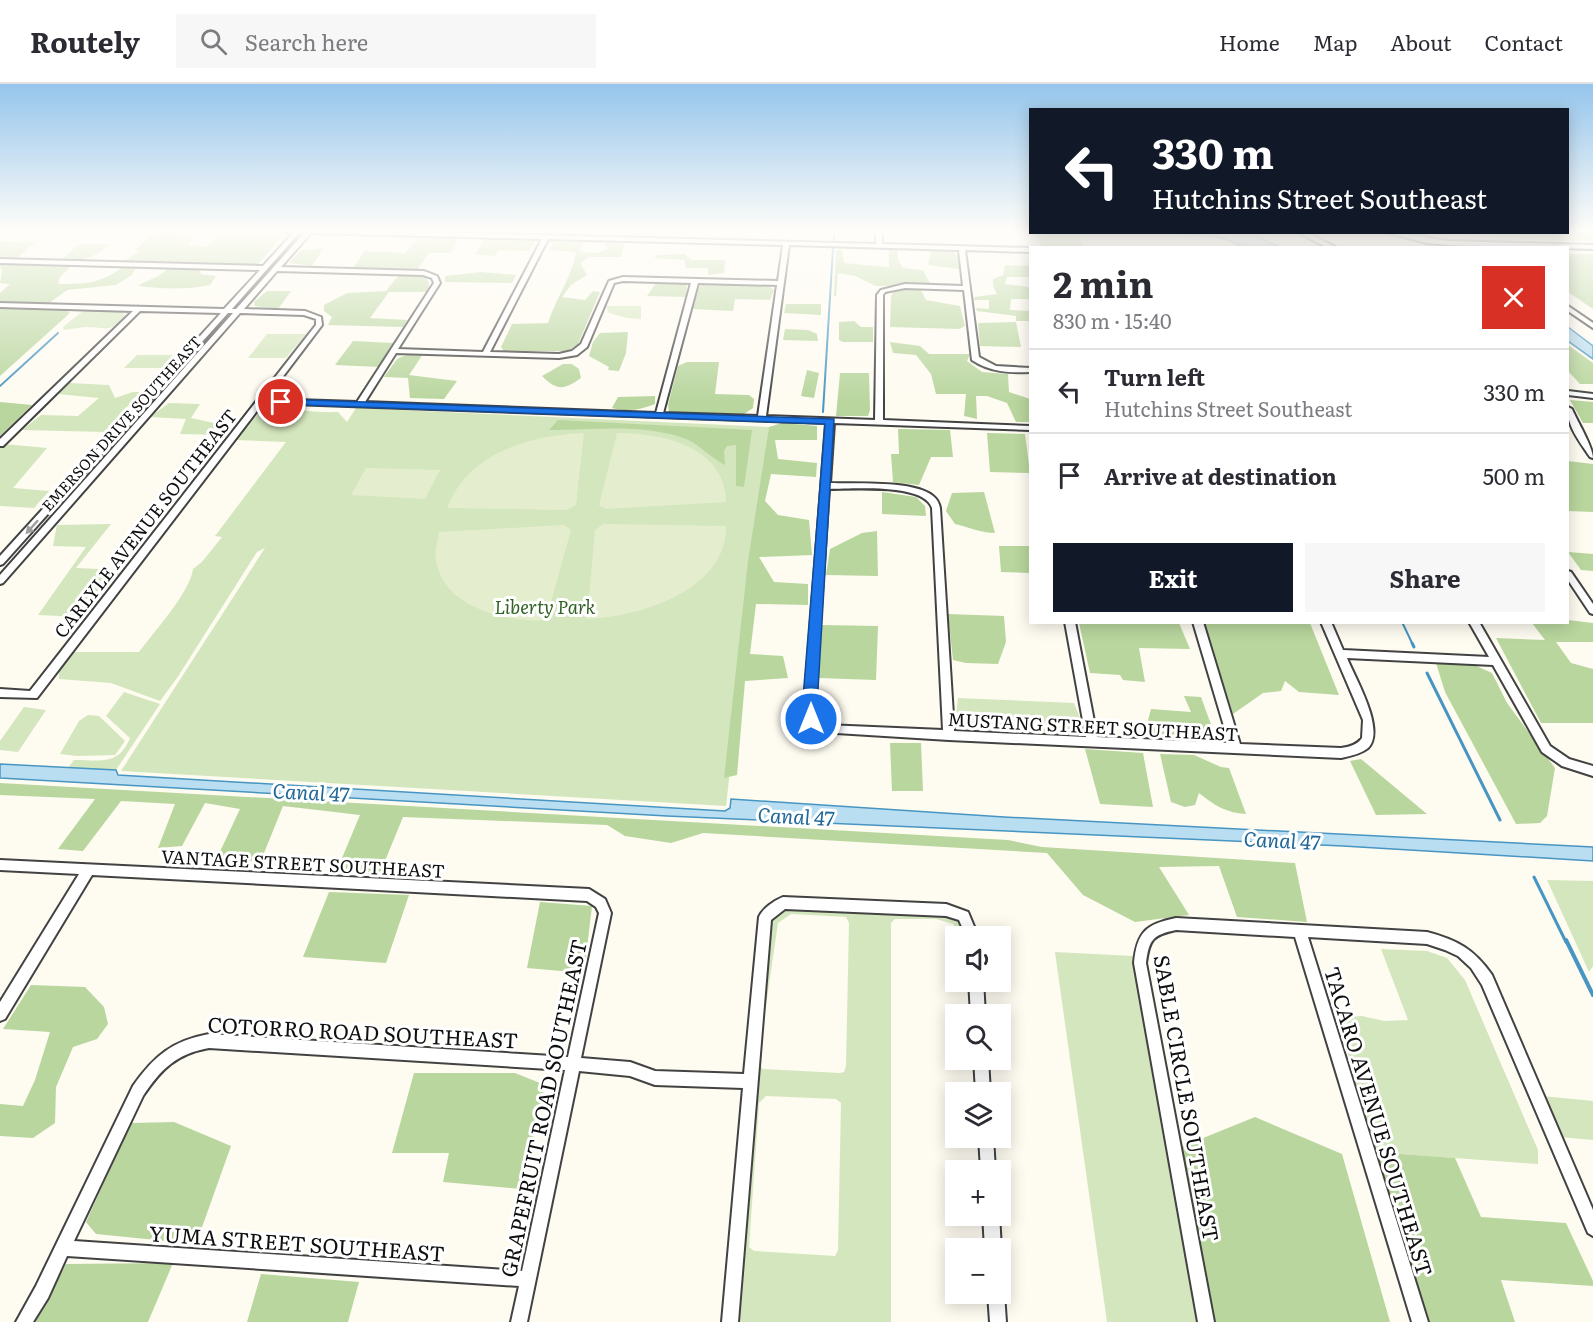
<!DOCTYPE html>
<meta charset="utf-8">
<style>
body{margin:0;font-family:Literata,serif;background:#f7f7f7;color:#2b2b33;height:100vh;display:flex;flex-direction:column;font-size:22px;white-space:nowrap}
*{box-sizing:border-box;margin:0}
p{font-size:20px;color:#7c7c81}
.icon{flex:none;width:33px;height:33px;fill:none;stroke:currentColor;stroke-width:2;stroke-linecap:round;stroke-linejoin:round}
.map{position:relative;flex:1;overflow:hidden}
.panel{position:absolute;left:1029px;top:162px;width:540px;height:378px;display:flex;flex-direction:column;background:#fff;border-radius:0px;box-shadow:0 3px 15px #0003}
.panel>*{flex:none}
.guide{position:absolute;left:1029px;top:24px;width:540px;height:126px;border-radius:0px;box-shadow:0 3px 15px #0003;background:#111827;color:#fff;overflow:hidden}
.tools{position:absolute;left:945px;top:842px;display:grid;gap:12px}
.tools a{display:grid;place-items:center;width:66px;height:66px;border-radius:0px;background:#fff;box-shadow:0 3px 15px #0003;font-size:30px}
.pin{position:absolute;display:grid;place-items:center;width:51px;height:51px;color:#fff;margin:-26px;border:3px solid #fff;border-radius:50%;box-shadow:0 2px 6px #0007}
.me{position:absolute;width:66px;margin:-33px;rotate:0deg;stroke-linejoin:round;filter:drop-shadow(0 0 4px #0008)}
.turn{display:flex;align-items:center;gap:21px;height:126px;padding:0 24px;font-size:27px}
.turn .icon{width:78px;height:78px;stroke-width:2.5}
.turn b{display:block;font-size:42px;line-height:51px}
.round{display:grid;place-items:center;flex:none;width:63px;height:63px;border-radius:0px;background:#f7f7f7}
.summary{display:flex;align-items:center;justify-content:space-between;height:102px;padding:0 24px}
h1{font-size:36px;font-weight:700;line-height:45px}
.button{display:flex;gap:12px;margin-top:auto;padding:12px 24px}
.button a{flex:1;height:69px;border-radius:0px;background:#111827;color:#fff;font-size:24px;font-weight:700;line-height:69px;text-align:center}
.button a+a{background:#f7f7f7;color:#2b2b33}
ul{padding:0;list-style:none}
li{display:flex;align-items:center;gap:18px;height:84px;padding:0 24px;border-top:2px solid #e1e1e2}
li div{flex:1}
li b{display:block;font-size:22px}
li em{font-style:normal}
header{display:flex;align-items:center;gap:36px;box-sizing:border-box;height:84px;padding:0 30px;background:#fff;border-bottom:2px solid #e1e1e2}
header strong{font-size:28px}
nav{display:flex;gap:33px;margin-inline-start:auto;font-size:21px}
.search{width:420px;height:54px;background:#f7f7f7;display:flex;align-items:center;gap:15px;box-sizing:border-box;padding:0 21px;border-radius:0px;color:#7c7c81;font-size:22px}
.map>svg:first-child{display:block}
.green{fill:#d4e6bd;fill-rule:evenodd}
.forest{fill:#b9d69e}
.pitch{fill:#e4eece}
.water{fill:#badef1;stroke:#4795c2;stroke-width:1.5}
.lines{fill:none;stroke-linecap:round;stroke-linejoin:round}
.stream-far2{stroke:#4795c2;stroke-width:2}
.stream-far1{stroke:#4795c2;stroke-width:3}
.stream{stroke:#4795c2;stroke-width:4}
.minor-casing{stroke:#424242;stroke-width:4}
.minor{fill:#fff;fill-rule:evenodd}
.oneway{fill:#9f9f9f}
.route{fill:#1a73e8;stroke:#114b97;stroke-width:1.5}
.labels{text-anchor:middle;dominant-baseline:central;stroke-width:6;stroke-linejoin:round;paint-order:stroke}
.far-street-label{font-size:15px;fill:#0f0f0f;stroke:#fff}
.street-label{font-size:18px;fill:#0f0f0f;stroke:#fff}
.park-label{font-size:18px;font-style:italic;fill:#326124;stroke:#fff}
.water-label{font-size:20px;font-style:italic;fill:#216797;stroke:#fff}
.near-street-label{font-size:21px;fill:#0f0f0f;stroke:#fff}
</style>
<header>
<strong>Routely</strong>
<div class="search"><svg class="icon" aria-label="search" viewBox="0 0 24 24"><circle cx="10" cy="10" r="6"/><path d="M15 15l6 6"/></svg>Search here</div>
<nav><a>Home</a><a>Map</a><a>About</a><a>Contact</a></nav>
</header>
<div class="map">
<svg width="1593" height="1238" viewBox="0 0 1593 1238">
<rect width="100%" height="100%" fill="#fefbf1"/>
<g class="green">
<path d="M606 222H641V235L627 234 609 229Z"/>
<path d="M83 227 121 228 125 231C110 249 109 244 88 243 80 243 72 245 64 246L63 243Z"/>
<path d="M267 250H306L286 274H248Z"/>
<path d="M137 271H173L162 284H124Z"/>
<path d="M69 299 109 301 115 314 133 308H140L105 348 22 346 41 331 78 332 99 314 58 310Z"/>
<path d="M169 319 200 320 191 334 223 341 228 346 226 351 180 350 186 335 150 333Z"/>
<path d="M263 324C289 324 312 329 338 328L347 338 356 324 769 343 726 722 121 687 265 464 257 468 177 594 160 617 111 599 59 595V588L72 568H139C153 549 191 507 193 485L202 478 222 453 215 452 286 358 236 356Z"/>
<path d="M4 360 47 364 13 404 49 407 34 424 0 422V364Z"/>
<path d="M111 440 76 484 123 486 83 533 38 531 86 463 53 462 57 441Z"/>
<path d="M124 608 160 620 116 686 68 684 74 676C100 676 119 682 130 654L106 632Z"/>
<path d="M958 614 1074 619 1082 639 1077 647 1067 650 981 646 962 642 956 631Z"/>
<path d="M24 623 46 626 18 668 0 666V657Z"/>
<path d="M88 631 99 632 125 657 115 671 77 672 60 670 79 637Z"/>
<path d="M1547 796 1593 797V882L1589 888Z"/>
<path d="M785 825 946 832 960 837 966 852H961L953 840 936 835H895L891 839V1238H738L759 982 763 985 840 989 844 988 846 982 849 839 846 833 791 830 778 839 761 956 771 836ZM766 1012 836 1015 841 1019 838 1166 835 1172 754 1167 749 1163 759 1019Z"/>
<path d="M1381 865 1427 867 1447 874 1465 896 1538 1066V1080L1373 1068 1346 962 1347 933 1362 932 1384 937 1408 936Z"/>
<path d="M1055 868 1133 872 1198 1238H1107Z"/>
<path d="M1542 1012 1593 1017V1056L1560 1053Z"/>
</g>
<g class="forest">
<path d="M1568 146H1593V157L1498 154 1493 149 1568 148Z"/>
<path d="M156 147 192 149 195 151 188 161 208 162 220 150 238 149 283 152 257 181 123 178 139 168 136 165Z"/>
<path d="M1037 149H1073L1080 152 1083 163H1041Z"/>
<path d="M420 153 460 154 450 169H429L417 186 353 184 365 167 405 169Z"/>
<path d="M485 154 529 155 535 159 529 167 500 166 494 172 475 170Z"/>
<path d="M0 157 36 158 16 175 0 174Z"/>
<path d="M554 158H583L580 168 599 169 607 165 606 159 625 160 621 173H589L580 179 587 191 571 201 562 213 585 216 593 207 600 208 578 260 568 267H504L501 263 512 240 548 239C556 214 571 195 576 168L549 166Z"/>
<path d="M79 160H110C91 176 85 176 61 176Z"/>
<path d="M323 165 312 182 289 179 301 166Z"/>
<path d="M889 165 898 166V176L903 184 923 186 931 201 876 202 855 192 838 189 836 212H834L836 166H842L844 179 889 183Z"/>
<path d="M938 166 951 167 959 172V185L928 181 931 167Z"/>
<path d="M685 170 691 176H725L724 189 708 191V184H686L684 176 654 174 657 171Z"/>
<path d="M1568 170H1593V225L1568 208Z"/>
<path d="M0 181 71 182 60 193 58 200C82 200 101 200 121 184L135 185 132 191 116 201 67 206 48 220 0 218V209L10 200 0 199 2 187Z"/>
<path d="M1005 181 1030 182V193H1007L1005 200 1030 203V215H1011L1010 226 1030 227V237H1016V232L977 227 976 224 989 225V216H973L975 213 997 210 993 202V195L1003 191Z"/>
<path d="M167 185 200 186 201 190 216 192 210 201C187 206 162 205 138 202 148 195 159 194 167 185Z"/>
<path d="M481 188 516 191 512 199 445 198V192Z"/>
<path d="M399 191 425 192 429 199 428 208H389L370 234 407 236 403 243 328 241 332 233 324 227V221L347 209 386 207Z"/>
<path d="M656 199 687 200 686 213 647 212Z"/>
<path d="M705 200 769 202 774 206 770 216 735 215 733 227 692 225 699 203Z"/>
<path d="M895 206H921L926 216 960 222 965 242 959 245 890 243 891 212Z"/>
<path d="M267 207H291L278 225 255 222 254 218Z"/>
<path d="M786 220H821V231L784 229Z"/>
<path d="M0 224 64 225 70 229 0 292Z"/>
<path d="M854 237 861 243H873V258H843L839 256V238Z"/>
<path d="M1016 238 1021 263 980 262 978 239Z"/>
<path d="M785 245 808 246 817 250 818 257 783 256Z"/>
<path d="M628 248 626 269 619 287 608 286 609 283 589 272 593 258 600 249Z"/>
<path d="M353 257 394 259 379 283 335 281Z"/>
<path d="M890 258 920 262 929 270H970L967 277 982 288 1008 290 1009 308 1030 315V338H1016L1007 319 987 312H976L977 335 964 332 966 310H936L931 290 916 271 893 269Z"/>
<path d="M1568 261 1593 279V300H1580L1568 287Z"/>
<path d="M408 270H423L409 291 457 297 444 315 410 314 408 294 384 293 397 275Z"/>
<path d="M687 278H719L715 310 749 311 754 315 753 324 744 330 669 328 668 321 678 282Z"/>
<path d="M563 280H572L579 285 581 294C564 306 557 307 542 292Z"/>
<path d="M807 286 819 289 814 314 801 312Z"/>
<path d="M840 289H869L870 326 868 332H836Z"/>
<path d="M655 312V320C640 326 628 328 612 324L618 313Z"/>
<path d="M1570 316 1593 318V339H1583Z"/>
<path d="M0 318 32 321 0 352Z"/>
<path d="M558 336 752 346 744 403 736 402V361L727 362 724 367 725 381C711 374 700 361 686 355 643 339 594 346 549 346Z"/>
<path d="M782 339 817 342V356H775L778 375 817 379 816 393 771 390 765 417 778 431 809 436 812 471 759 473 774 498 808 500V521L756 520 750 570 783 572 788 594 745 597 737 691 724 694 748 477 769 343Z"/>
<path d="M898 345 950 346 953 373H931L919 401 893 398 891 370H899Z"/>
<path d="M987 349 1025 350 1030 389 990 388Z"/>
<path d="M1568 377 1593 380V428L1568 427Z"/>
<path d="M882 408 916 413 925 422 926 432 882 430Z"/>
<path d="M984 408 995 449C981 449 969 443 955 440L946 427 952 409Z"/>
<path d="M877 447 878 492 826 491 830 465 862 449Z"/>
<path d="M999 462H1030V489L1001 488Z"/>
<path d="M1568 468 1593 470V487L1581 486Z"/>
<path d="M948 530 1004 532 1006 558 998 580 966 579 953 576Z"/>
<path d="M1568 536 1593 539V558H1556L1571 579 1593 585V639H1541L1496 554 1545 556 1532 539 1568 538Z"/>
<path d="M1079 539H1179L1190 565 1139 564 1145 598 1123 596 1120 591 1090 589Z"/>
<path d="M1204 539H1310L1339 611 1299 608 1285 597 1281 607 1263 609 1233 630Z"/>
<path d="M821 541 878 542 876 596 818 594Z"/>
<path d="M1436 579 1472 580 1492 589 1507 619 1555 684 1547 732 1540 739 1516 740 1445 608Z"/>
<path d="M1184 612 1201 613 1213 646 1209 653 1154 650 1147 640 1151 625 1191 628Z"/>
<path d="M890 659H921L923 707H892Z"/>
<path d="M1085 665 1143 669 1153 723 1100 720Z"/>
<path d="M1160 670 1194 671 1221 683 1229 684 1246 730C1226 729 1214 721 1199 709L1195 721 1185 723 1171 718Z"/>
<path d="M1361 675 1427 730 1376 731 1350 677Z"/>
<path d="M0 699 1008 756 1042 763 1295 779 1307 838 1237 833 1219 782 1159 783 1189 831 1135 838 1083 811 1047 769 703 749 671 759 625 752 607 741 403 733 380 789 337 786 360 731 283 722 262 774 239 780 217 774 240 725 205 719 182 762 158 764 175 720 121 717 83 767 58 765 95 715 0 711Z"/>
<path d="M329 808 409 811 386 879 303 873Z"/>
<path d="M540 818 592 822 584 889 527 884Z"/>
<path d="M31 901 85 903 104 923 108 940 97 955 73 963 56 1003 55 1039 33 1054 0 1052V1020L23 1022 35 996 50 948 3 945Z"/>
<path d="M414 989H515L545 1001 521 1105 443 1098 449 1069H392Z"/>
<path d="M1255 1033 1342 1070 1390 1238H1214L1181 1063Z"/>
<path d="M174 1038 231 1062 196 1160 96 1150 86 1138 131 1039Z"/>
<path d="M1373 1068 1455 1074 1481 1133 1566 1139 1593 1197V1202L1501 1196 1515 1238H1429Z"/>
<path d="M173 1179 148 1238H32L42 1225 66 1180Z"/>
<path d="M261 1190 359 1198 348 1238H247Z"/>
</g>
<g class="pitch">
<path d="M584 349 576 421 567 426 447 424C468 369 530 351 584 349Z"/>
<path d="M617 349C662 349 725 362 726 418L606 425 599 421Z"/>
<path d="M366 384 440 386 425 415 351 411Z"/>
<path d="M603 440 726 442C727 507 638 533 587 535L595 446Z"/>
<path d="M564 441 571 446 546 536C506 538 443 524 436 476 434 466 438 457 439 448Z"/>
</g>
<g class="water">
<path d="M1165 149H1251L1279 163H1243L1231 157 1213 152Z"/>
<path d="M1568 243 1593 262V275L1568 257Z"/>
<path d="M0 680 116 686 118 691 725 727 730 724 731 715 1004 733 1593 763V777L1343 762 667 732 0 694Z"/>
</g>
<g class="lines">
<g class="stream-far2">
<path d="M834 146V156"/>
<path d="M0 302 58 249"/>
<path d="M823 328 833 164"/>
<path d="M1402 538 1413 561"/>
</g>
<g class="stream-far1">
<path d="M1412 559 1414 563"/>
<path d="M1427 589 1500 736"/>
<path d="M1534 793 1566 858"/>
</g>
<path class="stream" d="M1566 856 1593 911"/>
<g class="minor-casing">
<g id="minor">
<path d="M277 146H352L876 160V146H882V160L1030 164V168L965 166 979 273 996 282 1030 284V288C1009 289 990 288 972 276L964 206 905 204 885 208 883 211V336L1030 342V346L834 339 830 399C855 400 914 396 933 412 937 415 939 419 940 424L954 647 1086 653 1065 538H1075L1097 653 1229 659 1193 538H1203L1240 660 1341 664C1349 663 1357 661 1362 654L1363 636 1321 538H1331L1343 566 1489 573 1469 538H1479L1550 662 1569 675 1593 682V692L1562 682 1542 668 1493 581 1347 574C1355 594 1386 646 1368 664 1361 670 1350 672 1341 674L949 656 820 648 807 638 804 627 826 339 263 319 37 614 0 613V605L30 607 316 241V235L304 231 240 229 3 499 0 500V491L233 229H228L3 480 0 481V472L221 229 140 227 3 362H0V355L133 227 0 223V219L224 225 260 186 0 179V175L263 182 294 148H280ZM300 148H305L236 225H232ZM311 149 542 155 483 268 398 265 440 199 437 192 424 187 281 183ZM548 155 783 161 778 197 623 193 609 197 581 260 572 267 559 270 490 268ZM789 161 959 166 963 202 905 200 881 206 877 211 875 336 766 332ZM277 187 423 191 432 194 434 199 357 318 266 315 322 241 321 233 305 227 244 225ZM623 197 691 199 656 329 365 318 396 269 559 274 577 271 587 263 614 199ZM698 199 777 201 758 332 663 329ZM829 405C852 405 924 399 932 424L943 646 826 641 816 633 814 627Z"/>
<path d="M1297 148H1306L1337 164H1328Z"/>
<path d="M1385 148C1407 148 1428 155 1449 157L1593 161V165L1449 161 1427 159Z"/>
<path d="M1568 222 1593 239V244L1568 227Z"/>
<path d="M1568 307 1593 310V314L1568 311Z"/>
<path d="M1568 323 1572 325C1577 337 1593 363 1593 374L1590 373C1580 358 1566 341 1568 323Z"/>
<path d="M1568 487 1571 488 1593 520V530L1590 529 1568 496Z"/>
<path d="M0 776 589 805 605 815 611 829 581 974 630 978 655 987 744 990 759 833C762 825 775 816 783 813L946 820 968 828 978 852H966L959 836 946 832 785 825 771 836 738 1238H722L743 1004 655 1001 630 992 579 987 527 1238H511L519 1202 67 1172 48 1214 33 1238H16L36 1202 133 1002C154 972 172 957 209 950L568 973 599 829 596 823 587 817 92 791 5 935 0 937V918L79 790 0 786ZM209 964 565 986 522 1187 74 1157 143 1012C161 985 176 970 209 964Z"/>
<path d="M1176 834 1427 848C1457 856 1474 865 1492 891L1593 1126V1152L1588 1149 1482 901 1471 884 1458 872 1445 866 1427 860 1308 853 1428 1238H1412L1295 853 1176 846C1153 851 1149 855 1146 879L1214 1238H1198L1134 879C1137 848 1146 840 1176 834Z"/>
<path d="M969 897H983L985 930H971Z"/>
<path d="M974 975H988L990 1008H976Z"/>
<path d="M979 1053H993L995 1086H981Z"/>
<path d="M983 1131H999L1001 1164 1000 1165 985 1164Z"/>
<path d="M1000 1203 1004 1209 1006 1238H990L988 1209H1000Z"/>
</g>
</g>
<use href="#minor" class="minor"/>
</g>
<defs><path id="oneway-solid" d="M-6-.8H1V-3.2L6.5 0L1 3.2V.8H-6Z" transform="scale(1.5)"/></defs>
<use class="oneway" href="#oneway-solid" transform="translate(32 443) rotate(132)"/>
<linearGradient id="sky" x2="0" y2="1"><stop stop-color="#95c5ec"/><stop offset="0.46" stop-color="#fffdf9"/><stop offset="1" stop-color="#fffdf9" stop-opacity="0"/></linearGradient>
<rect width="1593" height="319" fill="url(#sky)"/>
<path class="route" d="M281 315 834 335 816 639H806L802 627 825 340 278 320V316Z"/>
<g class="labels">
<g class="far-street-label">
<text transform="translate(121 339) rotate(-48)">EMERSON DRIVE SOUTHEAST</text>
</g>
<g class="street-label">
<text transform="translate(145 439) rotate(-52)">CARLYLE AVENUE SOUTHEAST</text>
<text transform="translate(1093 642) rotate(3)">MUSTANG STREET SOUTHEAST</text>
<text transform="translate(303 779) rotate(3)">VANTAGE STREET SOUTHEAST</text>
</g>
<g class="park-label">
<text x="545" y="522">Liberty Park</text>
</g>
<g class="water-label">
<text transform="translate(311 707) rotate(3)">Canal 47</text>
<text transform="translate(796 731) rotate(3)">Canal 47</text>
<text transform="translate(1282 755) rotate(3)">Canal 47</text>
</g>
<g class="near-street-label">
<text transform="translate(363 947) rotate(3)">COTORRO ROAD SOUTHEAST</text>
<text transform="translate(1188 1014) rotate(80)">SABLE CIRCLE SOUTHEAST</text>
<text transform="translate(542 1024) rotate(-78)">GRAPEFRUIT ROAD SOUTHEAST</text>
<text transform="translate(1380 1037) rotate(73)">TACARO AVENUE SOUTHEAST</text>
<text transform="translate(297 1158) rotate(4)">YUMA STREET SOUTHEAST</text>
</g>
</g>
</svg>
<div class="tools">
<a><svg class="icon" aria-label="sound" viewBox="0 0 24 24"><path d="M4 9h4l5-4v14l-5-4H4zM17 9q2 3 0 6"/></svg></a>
<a><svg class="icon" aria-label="search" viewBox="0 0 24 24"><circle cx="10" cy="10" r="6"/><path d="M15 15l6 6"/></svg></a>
<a><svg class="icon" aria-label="layers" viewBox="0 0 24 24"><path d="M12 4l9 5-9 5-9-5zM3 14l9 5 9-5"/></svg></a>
<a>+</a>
<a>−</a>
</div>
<div class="pin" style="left:281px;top:318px;background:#d93025"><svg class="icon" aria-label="arrive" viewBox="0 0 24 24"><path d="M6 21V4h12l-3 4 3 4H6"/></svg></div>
<svg class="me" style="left:811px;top:635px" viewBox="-20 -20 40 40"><circle r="17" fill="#1a73e8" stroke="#fff" stroke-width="3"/><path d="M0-11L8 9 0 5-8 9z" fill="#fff"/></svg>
<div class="guide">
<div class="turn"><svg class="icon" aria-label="left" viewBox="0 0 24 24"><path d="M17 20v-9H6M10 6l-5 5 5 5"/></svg><div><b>330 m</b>Hutchins Street Southeast</div></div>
</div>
<section class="panel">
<div class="summary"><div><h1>2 min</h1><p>830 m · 15:40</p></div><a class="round" style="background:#d93025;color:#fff"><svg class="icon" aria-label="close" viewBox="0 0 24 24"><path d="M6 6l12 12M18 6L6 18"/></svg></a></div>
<ul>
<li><svg class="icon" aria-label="left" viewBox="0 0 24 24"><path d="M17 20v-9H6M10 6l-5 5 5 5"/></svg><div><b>Turn left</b><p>Hutchins Street Southeast</p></div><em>330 m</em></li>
<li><svg class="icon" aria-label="arrive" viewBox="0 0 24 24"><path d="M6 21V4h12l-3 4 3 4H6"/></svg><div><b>Arrive at destination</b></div><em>500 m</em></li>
</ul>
<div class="button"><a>Exit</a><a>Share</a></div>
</section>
</div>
